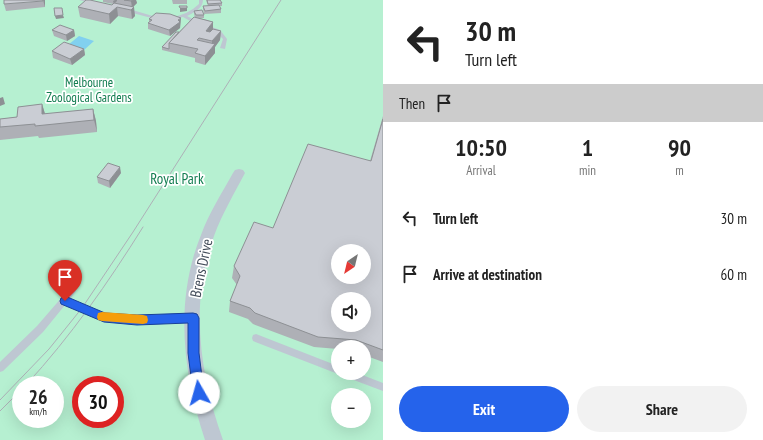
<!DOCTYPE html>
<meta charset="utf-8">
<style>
body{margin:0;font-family:"PT Sans Narrow",sans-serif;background:#f2f2f2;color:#222;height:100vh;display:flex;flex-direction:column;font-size:15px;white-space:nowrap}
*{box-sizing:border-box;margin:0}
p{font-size:13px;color:#767676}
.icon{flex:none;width:22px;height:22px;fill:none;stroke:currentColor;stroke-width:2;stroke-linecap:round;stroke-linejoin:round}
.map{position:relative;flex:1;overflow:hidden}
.details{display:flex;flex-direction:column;background:#fff;width:380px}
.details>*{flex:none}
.guide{background:#fff;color:#222;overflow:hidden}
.needle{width:26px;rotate:215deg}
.controls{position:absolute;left:331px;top:244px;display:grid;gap:8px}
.controls a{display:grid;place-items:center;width:40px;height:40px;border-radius:50%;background:#fff;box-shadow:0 4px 16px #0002;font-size:20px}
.speed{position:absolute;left:12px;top:376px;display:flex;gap:8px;font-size:20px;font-weight:700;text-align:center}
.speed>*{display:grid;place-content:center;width:52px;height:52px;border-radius:50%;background:#fff;box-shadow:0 4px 16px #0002;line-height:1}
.speed small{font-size:10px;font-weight:400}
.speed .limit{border:6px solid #d22;background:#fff;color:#111}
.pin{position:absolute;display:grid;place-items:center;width:34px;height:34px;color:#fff;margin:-41px -17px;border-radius:50% 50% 50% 0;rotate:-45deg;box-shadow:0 0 4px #0007}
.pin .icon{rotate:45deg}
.me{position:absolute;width:44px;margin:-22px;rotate:353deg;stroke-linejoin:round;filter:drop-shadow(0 0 3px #0008)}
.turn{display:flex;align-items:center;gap:14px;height:84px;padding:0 16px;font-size:18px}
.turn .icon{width:52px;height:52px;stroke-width:2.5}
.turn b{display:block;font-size:28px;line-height:34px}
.then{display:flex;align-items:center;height:38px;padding:0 16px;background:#0003;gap:8px;font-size:15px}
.eta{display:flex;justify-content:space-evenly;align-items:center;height:68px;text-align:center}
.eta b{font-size:24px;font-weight:700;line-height:28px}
.primary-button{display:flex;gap:8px;margin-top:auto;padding:8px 16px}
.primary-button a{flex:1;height:46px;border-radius:24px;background:#2563eb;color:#fff;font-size:16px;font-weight:700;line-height:46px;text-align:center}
.primary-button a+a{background:#f2f2f2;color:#222}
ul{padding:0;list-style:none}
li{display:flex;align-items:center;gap:12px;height:56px;padding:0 16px}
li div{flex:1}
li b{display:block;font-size:15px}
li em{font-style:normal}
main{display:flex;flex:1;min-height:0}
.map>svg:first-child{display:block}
.green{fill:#b6f0d1;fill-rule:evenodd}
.water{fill:#81d0ef}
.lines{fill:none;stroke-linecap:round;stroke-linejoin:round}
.lane{fill:#bec7d2;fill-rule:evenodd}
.street{fill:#bec7d2;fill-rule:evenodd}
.tram{stroke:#adb0b7;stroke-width:1}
.wall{fill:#aeb0b6}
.shaded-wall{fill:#8d9094}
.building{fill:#cacdd4;stroke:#8d9094;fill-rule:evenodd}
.route{fill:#2563eb;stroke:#184099}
.slow{fill:#f59e0b}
.labels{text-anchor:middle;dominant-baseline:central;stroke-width:3.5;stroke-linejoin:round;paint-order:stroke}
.far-park-label{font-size:13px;fill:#127d50;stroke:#fff}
.park-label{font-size:15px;fill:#127d50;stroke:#fff}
.street-label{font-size:15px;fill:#434d5a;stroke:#fff}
</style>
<main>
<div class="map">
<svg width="383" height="440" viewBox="0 0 383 440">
<rect width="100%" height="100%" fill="#efeceb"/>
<path class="green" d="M0 0H383V440H0ZM338 251H364V277H338ZM338 299H364V325H338ZM338 347H364V373H338ZM21 385H55V419H21ZM81 385H115V419H81ZM338 395H364V421H338Z"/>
<path class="water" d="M79 36 94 41 84 50 68 45Z"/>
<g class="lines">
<g class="lane">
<path d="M79 0H87L97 3 95 4Z"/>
<path d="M199 0H203C203 8 194 13 187 16L201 23 220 30 227 39 225 49 220 48 223 39 216 32 197 25 183 17 171 20 169 19 186 13 193 9 199 4Z"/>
<path d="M125 9H129L163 19 159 20 125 11Z"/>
<path d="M72 288 75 289 76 291 70 299 104 313 137 316 193 314 196 315 197 318 196 321 193 322 137 324 104 321 65 305 43 332 3 371 0 372V362L37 326 69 289Z"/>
<path d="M256 334 338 366V373H341L338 374 253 341 252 338 253 335Z"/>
<path d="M342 373H357L383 383V391L343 376Z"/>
</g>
<path class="street" d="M239 169 243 170 245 173C234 194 222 214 214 236 189 303 200 375 223 440H205C183 374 174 301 201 235 209 213 222 193 233 173L235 170Z"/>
<g class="tram">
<path d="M26 385C71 336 108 283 143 227"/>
<path d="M0 400 49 349 82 308 133 232 281 0"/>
<path d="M0 411 21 390"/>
</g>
</g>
<g class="wall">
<path d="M103 0H136L137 3 133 7 135 16 132 19 118 16 110 24 80 17 78 7 112 5 113 4 103 2Z"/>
<path d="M172 0H187V4H173Z"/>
<path d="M206 0H220L222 3V6H219L221 9V13L204 14 203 9V6H208Z"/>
<path d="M45 1V7L6 11 4 4Z"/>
<path d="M194 11 204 15V18H200L213 22V29L221 31 220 40 215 47V53L205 65 195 62V58L162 50V47L179 32 195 17 194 14Z"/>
<path d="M181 18 180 28 170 36 148 29V23L149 22V19Z"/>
<path d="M52 30H74L75 36 67 41 54 36Z"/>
<path d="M84 49 85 55 72 65 53 58 52 51Z"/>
<path d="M42 104 45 114 93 109 96 121 97 132 39 138 38 136 0 140V119L17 117Z"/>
<path d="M383 116V362L364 355V347H338V349L314 347 253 324 248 319 229 312 230 301 237 285 232 278 234 266 273 228 370 161Z"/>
<path d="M121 173 110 188 98 183 97 177Z"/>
</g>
<g class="shaded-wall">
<path d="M43 0H45V7Z"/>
<path d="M115 0H117V1L114 4 113 1Z"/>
<path d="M133 0H136L137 3 132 8 131 1Z"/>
<path d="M117 7 118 16 110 24 109 14Z"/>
<path d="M134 7 135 16 132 19 131 10Z"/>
<path d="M180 8H187V11L180 12Z"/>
<path d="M63 15 64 18 56 19 55 16Z"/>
<path d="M181 18 180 28 170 36 169 30Z"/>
<path d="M213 22V31L205 40 206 31Z"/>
<path d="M74 30 75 36 67 41 66 35Z"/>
<path d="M221 31 220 40 215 47V53L205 65V56L212 48V41Z"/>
<path d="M84 49 85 55 72 65 70 59Z"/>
<path d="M3 97 5 104 0 106V98Z"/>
<path d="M42 104 46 117 42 114Z"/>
<path d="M93 109 96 121 97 132 94 120Z"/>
<path d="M120 167 121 173 110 188 109 181Z"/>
</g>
<g class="building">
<path d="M4 0H43V1L4 4Z"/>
<path d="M86 0H90L112 5 114 3 134 7 131 10 117 7 109 14 78 7Z"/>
<path d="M124 0H133L131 1Z"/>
<path d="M207 0H220L222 3 208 4Z"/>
<path d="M219 5 221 9 205 11 203 6Z"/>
<path d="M179 6H187V8H180Z"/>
<path d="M54 8H62L63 15 55 16Z"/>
<path d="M202 10 204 15H196L194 11Z"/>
<path d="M156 13 170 14 181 18 178 20 180 22 169 30 148 23 152 20 149 19Z"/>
<path d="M194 17 213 22 206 31 210 32 213 29 221 31 212 41 199 38 197 40 215 44 205 56 195 53 198 49 169 43Z"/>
<path d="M60 25 74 30 66 35 52 30Z"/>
<path d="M176 32H179L169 43V49L162 47Z"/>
<path d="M64 42 84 49 70 59 52 51Z"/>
<path d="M42 104V114L93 109 94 120 35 126V124L0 127V119L17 117 18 107Z"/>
<path d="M383 119V350L356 340 318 337 255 313 250 308 230 301 240 276 234 266 254 222 273 228 308 144 371 161ZM338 251H364V277H338ZM338 299H364V325H338Z"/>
<path d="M108 163 120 167 109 181 97 177Z"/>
</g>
<path class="route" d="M65 296 105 313 137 315 193 313 197 314 199 318V353L204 393 203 397 199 398 194 397 193 393 188 353V323L137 325 104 322 61 304 60 301 61 298Z"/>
<path class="slow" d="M102 312 143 315 147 316 148 320 147 323 143 324 102 321 98 320 97 317 98 313Z"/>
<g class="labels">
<g class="far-park-label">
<text x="89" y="82">Melbourne<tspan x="89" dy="15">Zoological Gardens</tspan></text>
</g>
<g class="park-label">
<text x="177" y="178">Royal Park</text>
</g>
<g class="street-label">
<text transform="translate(201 268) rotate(-78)">Brens Drive</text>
</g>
</g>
</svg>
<div class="controls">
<a><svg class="needle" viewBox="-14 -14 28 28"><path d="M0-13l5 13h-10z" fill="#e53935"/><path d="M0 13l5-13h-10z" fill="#767676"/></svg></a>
<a><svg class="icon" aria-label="sound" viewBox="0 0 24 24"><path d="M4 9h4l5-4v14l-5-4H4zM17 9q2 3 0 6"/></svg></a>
<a>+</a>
<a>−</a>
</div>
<div class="speed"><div>26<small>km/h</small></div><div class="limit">30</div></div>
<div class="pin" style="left:65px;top:301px;background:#d93025"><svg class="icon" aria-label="arrive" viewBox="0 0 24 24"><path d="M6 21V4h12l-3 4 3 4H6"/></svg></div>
<svg class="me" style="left:199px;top:393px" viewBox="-20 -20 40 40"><circle r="19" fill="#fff"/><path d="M0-13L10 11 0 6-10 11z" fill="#2563eb"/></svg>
</div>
<section class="details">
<div class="guide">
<div class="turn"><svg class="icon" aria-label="left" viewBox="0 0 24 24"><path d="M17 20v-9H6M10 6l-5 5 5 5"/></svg><div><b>30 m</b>Turn left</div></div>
<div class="then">Then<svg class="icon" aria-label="arrive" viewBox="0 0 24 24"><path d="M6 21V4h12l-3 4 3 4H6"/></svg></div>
</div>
<div class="eta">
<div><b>10:50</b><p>Arrival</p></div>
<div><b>1</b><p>min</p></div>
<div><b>90</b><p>m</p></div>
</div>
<ul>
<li><svg class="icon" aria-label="left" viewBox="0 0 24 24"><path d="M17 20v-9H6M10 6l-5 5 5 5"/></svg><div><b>Turn left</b></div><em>30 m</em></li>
<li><svg class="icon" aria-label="arrive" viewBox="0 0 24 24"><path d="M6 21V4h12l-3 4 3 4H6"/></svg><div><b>Arrive at destination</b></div><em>60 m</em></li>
</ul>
<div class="primary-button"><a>Exit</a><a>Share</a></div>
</section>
</main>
